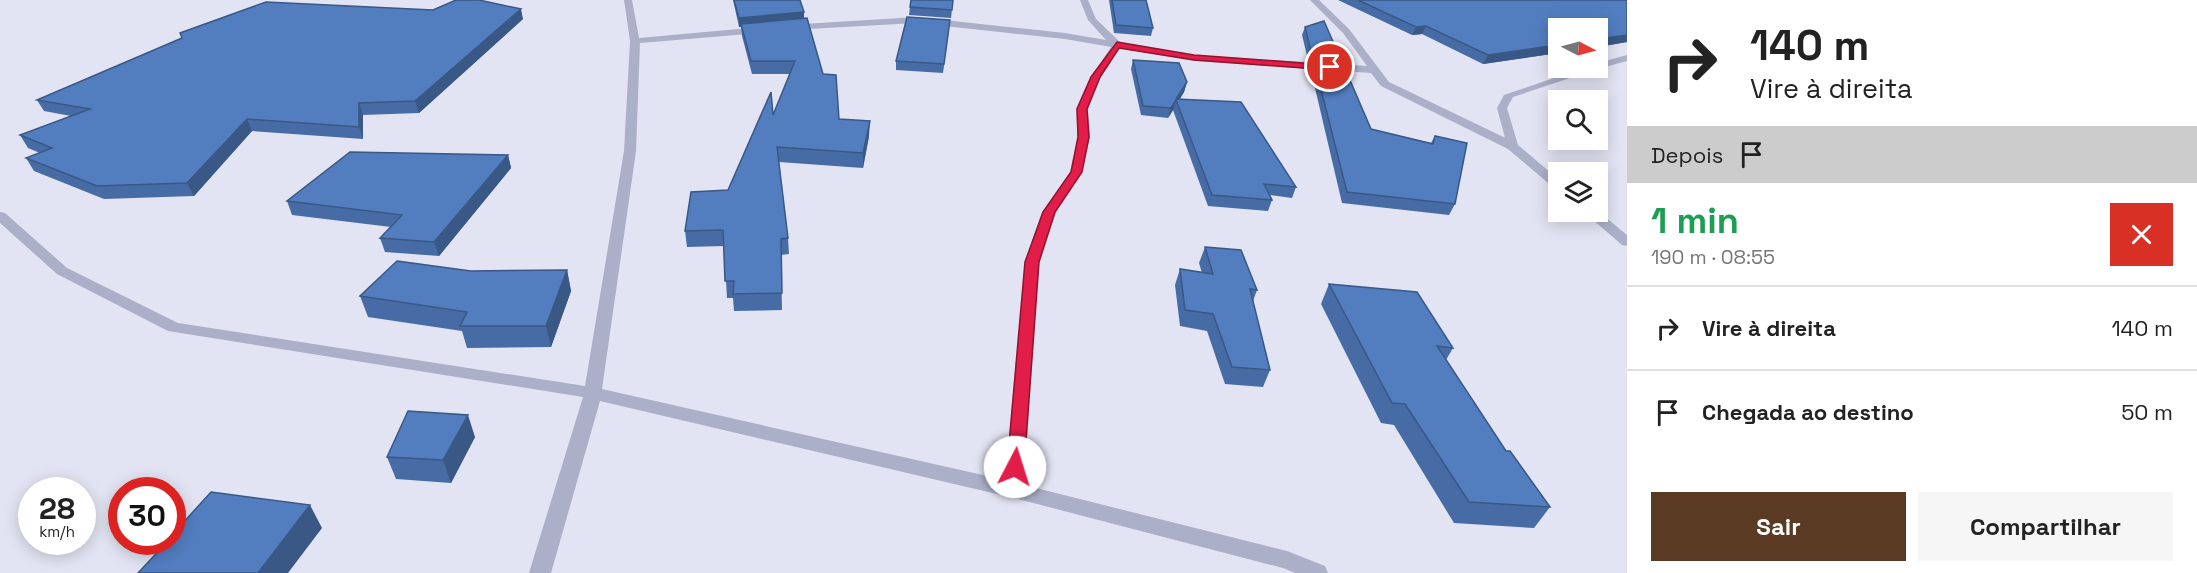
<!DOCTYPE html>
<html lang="pt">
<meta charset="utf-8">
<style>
body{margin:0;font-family:"Space Grotesk",sans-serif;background:#f6f6f6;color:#222;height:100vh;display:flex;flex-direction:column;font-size:22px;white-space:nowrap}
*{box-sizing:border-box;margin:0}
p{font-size:20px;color:#767676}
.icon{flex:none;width:33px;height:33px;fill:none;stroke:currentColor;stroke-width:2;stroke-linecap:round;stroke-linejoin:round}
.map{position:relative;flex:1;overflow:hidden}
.panel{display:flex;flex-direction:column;background:#fff;width:570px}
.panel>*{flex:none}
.hud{background:#fff;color:#222;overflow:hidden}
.needle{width:39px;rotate:96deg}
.fabs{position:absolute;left:1548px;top:18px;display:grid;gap:12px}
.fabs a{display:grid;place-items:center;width:60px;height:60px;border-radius:0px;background:#fff;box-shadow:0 3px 15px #0003;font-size:30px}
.speed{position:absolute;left:18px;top:477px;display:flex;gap:12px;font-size:30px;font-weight:700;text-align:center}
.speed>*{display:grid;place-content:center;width:78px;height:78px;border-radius:50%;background:#fff;box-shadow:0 3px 15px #0003;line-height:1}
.speed small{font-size:15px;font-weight:400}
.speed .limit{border:9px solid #d22;background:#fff;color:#111}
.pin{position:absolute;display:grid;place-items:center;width:51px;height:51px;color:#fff;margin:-26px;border:3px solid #fff;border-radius:50%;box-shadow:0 2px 6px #0007}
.me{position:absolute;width:66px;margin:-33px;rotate:5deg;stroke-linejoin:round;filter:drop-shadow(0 0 4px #0008)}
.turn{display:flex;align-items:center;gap:21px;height:126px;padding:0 24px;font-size:27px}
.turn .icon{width:78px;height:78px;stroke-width:2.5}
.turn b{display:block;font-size:42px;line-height:51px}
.then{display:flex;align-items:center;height:57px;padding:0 24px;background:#0003;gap:12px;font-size:22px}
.round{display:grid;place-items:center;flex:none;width:63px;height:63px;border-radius:0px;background:#f6f6f6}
.overview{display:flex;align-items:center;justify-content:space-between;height:102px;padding:0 24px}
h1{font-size:36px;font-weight:700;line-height:45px;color:#1e9e55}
.primary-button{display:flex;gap:12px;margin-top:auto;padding:12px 24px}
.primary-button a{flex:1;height:69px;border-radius:0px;background:#5a3a23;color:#fff;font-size:24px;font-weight:700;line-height:69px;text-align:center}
.primary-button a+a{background:#f6f6f6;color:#222}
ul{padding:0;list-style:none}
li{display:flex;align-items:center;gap:18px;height:84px;padding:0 24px;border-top:2px solid #e0e0e0}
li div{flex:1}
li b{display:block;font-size:22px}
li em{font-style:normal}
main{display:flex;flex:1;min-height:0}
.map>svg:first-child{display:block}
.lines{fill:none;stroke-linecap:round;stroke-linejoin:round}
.minor{fill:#abb0c8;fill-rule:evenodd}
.tertiary{fill:#abb0c8;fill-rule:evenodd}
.wall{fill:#476ca5}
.shaded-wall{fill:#395886}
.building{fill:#527ec0;stroke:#395886;stroke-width:1.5}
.route{fill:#e11d48;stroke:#92132f;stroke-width:1.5}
</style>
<main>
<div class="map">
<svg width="1627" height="573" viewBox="0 0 1627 573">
<rect width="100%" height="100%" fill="#e2e4f3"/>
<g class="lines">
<path class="minor" d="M624 0H632L639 38 760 27 765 30 760 33 640 43 636 151 602 389 1005 480 1025 262 1042 212 1070 172 1078 137 1076 109 1091 77 1111 47 1065 39 916 23 790 30 787 29V25L916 17 1065 33 1106 40 1088 20 1080 0H1088L1096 19 1120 42 1194 55 1367 66 1343 33 1310 0H1319L1349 29 1389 82 1516 143V149H1508L1381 86 1371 73 1194 61 1120 48 1101 77 1088 109 1090 137 1082 172 1056 212 1039 262 1024 485 1287 551 1325 566 1328 573H1295L1283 568 1014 498 600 401 551 573H529L583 397 168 331 57 274 0 223V212L5 213 67 268 178 323 585 386 624 151 630 41Z"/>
<g class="tertiary">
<path d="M1627 55V61L1597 69 1513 97 1507 108 1518 145 1558 179V189L1554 188 1508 149 1497 108 1504 95 1583 68H1598V63Z"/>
<path d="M1598 211 1627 235V246L1622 245 1584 212Z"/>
</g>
</g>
<g class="wall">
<path d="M733 0H800L804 19 839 119 869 136 863 168 779 162 788 238 789 254 781 255 782 310 734 311 733 298H727L724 246 687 247 685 231 728 190 773 115 790 74H752L742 36 741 26 739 27Z"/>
<path d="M953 0 951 18 909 15 910 7Z"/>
<path d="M1109 0H1146L1153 28 1151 36 1114 33Z"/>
<path d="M1338 0H1627V42L1598 47 1558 28V53L1483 64 1422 34 1412 35Z"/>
<path d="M523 19 419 113 363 115V139L252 131 194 196 104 199 34 171 26 158 40 153 28 148 20 135 71 116 44 111 37 100Z"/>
<path d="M1305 27 1338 53 1334 62 1308 60 1302 35Z"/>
<path d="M949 29 943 73 896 70V61Z"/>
<path d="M1133 60 1187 82 1184 92 1179 100 1296 187 1292 198 1270 195 1272 200 1268 211 1208 206 1173 110 1168 118 1141 115 1131 69Z"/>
<path d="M1314 62 1371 129 1431 143 1435 136 1455 204 1449 215 1342 203 1311 71Z"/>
<path d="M508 155 511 168 439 256 385 252 380 238 391 227 292 215 287 201Z"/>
<path d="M1205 247 1257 290 1253 301 1270 370 1263 387 1225 384 1207 331 1180 326 1175 285 1180 269 1202 273 1199 263Z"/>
<path d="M567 270 571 291 551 347 467 348 462 331 368 317 360 296 471 271Z"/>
<path d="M1329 284 1453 348 1446 360 1506 451 1550 507 1534 528 1454 523 1394 425 1381 423 1321 304Z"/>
<path d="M475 437 451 483 396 479 387 457Z"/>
</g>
<g class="shaded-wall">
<path d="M521 9 523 19 419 113 415 101Z"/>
<path d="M804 12V21L739 27V18Z"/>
<path d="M1426 26 1422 34 1412 35 1416 27Z"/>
<path d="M1627 35V42L1598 47V39Z"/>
<path d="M1558 45V53L1483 64 1488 55Z"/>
<path d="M1187 82 1184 92 1177 104 1176 101Z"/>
<path d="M1176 100 1173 110 1168 118 1171 108Z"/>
<path d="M359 103 363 115V139L359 127Z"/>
<path d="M247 119 252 131 194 196 187 183Z"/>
<path d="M870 121 869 136 863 168V153Z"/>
<path d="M508 155 511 168 439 256 434 242Z"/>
<path d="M567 270 571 291 551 347 546 326Z"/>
<path d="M468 415 475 437 451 483 443 460Z"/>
<path d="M310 505 322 528 288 573H258Z"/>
</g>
<g class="building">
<path d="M456 0H479L521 9 415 101 359 103V127L247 119 187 183 97 186 26 158 52 148 20 135 90 109 37 100 182 38 180 33 266 2 433 10Z"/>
<path d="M734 0H800L804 12 739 18Z"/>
<path d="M911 0H953L952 10 910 7Z"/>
<path d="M1112 0H1146L1153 28 1116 25Z"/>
<path d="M1358 0H1627V35L1598 39V28H1558V45L1488 55 1426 26 1416 27Z"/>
<path d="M907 17 950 20 944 64 896 61Z"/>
<path d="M807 18 823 74 836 75 839 119 870 121 863 153 777 147 788 238 781 239 782 293 733 294 734 281H725L723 230 685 231 691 192 728 190 771 92 773 115 795 61H751L741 24Z"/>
<path d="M1324 21 1338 53 1311 51 1305 27Z"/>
<path d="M1133 60 1179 63 1187 82 1176 99 1241 102 1296 187 1264 184 1272 200 1212 195 1176 100 1171 108 1143 106Z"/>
<path d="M1314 62 1343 64 1371 129 1433 144 1435 136 1467 143 1455 204 1347 192Z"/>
<path d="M350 152 508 155 434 242 380 238 402 215 287 201Z"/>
<path d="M1205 247 1241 250 1257 290 1250 289 1270 370 1232 367 1213 314 1185 310 1180 269 1213 274Z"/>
<path d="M397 261 471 271 567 270 546 326H460L467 312 360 296Z"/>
<path d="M1329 284 1417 292 1453 348 1437 346 1506 451H1510L1550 507 1469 502 1405 404 1392 403Z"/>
<path d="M408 411 468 415 443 460 387 457Z"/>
<path d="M211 492 310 505 258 573H138L167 542H172V535Z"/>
</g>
<path class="route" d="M1117 42 1194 55 1330 65 1335 67 1330 70 1194 60 1119 48 1100 77 1087 109 1089 137 1082 172 1055 212 1039 262 1024 467 1021 472H1009L1007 467 1025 262 1043 212 1071 172 1078 137 1077 109 1091 77Z"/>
</svg>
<div class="fabs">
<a><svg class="needle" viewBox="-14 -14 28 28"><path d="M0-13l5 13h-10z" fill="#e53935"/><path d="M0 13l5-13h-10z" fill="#767676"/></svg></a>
<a><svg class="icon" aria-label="search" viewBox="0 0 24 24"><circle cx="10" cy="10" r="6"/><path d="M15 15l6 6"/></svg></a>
<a><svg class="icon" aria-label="layers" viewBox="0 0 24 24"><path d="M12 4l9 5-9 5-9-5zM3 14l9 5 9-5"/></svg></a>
</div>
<div class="speed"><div>28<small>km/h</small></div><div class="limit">30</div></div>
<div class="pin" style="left:1330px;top:67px;background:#d93025"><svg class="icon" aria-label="arrive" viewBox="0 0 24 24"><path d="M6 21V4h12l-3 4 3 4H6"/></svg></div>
<svg class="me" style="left:1015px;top:467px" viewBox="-20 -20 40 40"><circle r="19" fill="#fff"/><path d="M0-13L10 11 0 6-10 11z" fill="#e11d48"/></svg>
</div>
<section class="panel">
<div class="hud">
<div class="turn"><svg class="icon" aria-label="right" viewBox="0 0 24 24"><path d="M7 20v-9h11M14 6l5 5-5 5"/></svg><div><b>140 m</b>Vire à direita</div></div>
<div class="then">Depois<svg class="icon" aria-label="arrive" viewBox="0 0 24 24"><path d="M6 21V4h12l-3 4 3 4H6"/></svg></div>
</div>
<div class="overview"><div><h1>1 min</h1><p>190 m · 08:55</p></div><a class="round" style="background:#d93025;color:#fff"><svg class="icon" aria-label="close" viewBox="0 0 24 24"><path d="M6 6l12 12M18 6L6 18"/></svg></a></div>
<ul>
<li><svg class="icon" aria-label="right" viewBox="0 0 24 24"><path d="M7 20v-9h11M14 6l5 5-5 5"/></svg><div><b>Vire à direita</b></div><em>140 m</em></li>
<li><svg class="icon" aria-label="arrive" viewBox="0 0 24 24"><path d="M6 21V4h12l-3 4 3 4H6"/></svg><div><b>Chegada ao destino</b></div><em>50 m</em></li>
</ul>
<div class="primary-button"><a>Sair</a><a>Compartilhar</a></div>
</section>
</main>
